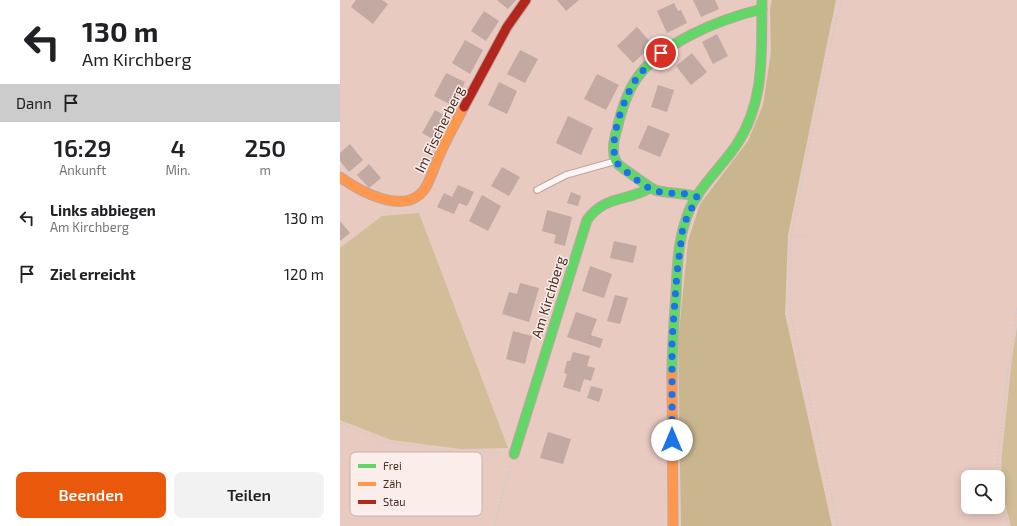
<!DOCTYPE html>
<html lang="de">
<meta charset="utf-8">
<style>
body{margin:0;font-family:"Exo 2",sans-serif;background:#f2f2f2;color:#202124;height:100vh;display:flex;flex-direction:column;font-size:15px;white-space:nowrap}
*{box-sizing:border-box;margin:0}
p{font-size:13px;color:#757577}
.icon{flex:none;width:22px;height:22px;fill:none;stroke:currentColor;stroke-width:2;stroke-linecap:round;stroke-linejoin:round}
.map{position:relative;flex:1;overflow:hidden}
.side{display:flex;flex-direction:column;background:#fff;width:340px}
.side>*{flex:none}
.hud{background:#fff;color:#202124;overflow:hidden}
.buttons{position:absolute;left:621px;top:470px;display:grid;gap:8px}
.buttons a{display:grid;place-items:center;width:44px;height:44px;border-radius:8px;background:#fff;box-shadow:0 2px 10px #0003;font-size:20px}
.pin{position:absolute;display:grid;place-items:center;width:34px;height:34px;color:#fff;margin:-17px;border:2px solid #fff;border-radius:50%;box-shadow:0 1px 4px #0007}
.me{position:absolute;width:44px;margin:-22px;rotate:0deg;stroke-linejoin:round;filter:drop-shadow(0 0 3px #0008)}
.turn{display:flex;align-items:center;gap:14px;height:84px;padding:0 16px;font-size:18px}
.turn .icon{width:52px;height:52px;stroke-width:2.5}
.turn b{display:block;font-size:28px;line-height:34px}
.then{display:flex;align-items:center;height:38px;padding:0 16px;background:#0003;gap:8px;font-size:15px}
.eta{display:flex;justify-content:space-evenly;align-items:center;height:68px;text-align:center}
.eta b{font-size:24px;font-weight:600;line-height:28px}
.action{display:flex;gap:8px;margin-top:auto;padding:8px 16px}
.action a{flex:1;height:46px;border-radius:8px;background:#ea580c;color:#fff;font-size:16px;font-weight:600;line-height:46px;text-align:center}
.action a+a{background:#f2f2f2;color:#202124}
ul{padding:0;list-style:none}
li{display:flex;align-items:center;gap:12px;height:56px;padding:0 16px}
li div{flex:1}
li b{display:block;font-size:15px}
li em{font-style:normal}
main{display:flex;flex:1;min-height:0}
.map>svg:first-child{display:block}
.green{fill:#d1bd97}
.forest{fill:#cab68e}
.building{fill:#c2a9a1}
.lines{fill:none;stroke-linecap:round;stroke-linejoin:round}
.lane-casing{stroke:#bfa69e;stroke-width:8}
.fast-casing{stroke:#bfa69e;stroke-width:11}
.slow-casing{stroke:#bfa69e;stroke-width:11}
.jam-casing{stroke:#bfa69e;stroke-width:11}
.path{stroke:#d4cbc9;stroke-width:2;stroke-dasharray:2 2;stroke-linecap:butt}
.lane{stroke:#fcf7f6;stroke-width:5.5}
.fast{stroke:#63d668;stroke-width:9}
.slow{stroke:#ff974d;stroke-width:9}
.jam{stroke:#b3261e;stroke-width:9}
.route{stroke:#1a73e8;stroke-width:7;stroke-dasharray:0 12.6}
.labels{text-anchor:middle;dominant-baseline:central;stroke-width:3;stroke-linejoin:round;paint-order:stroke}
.street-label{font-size:14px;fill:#482e26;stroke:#fbede9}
.key{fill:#fbede9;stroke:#c5b4ae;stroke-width:1}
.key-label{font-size:11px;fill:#482e26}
</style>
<main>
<section class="side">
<div class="hud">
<div class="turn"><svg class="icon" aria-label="left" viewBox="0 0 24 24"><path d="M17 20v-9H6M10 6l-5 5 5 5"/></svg><div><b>130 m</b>Am Kirchberg</div></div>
<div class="then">Dann<svg class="icon" aria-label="arrive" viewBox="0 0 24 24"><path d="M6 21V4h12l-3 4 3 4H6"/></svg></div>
</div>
<div class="eta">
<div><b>16:29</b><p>Ankunft</p></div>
<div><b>4</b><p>Min.</p></div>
<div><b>250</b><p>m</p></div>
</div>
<ul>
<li><svg class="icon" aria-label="left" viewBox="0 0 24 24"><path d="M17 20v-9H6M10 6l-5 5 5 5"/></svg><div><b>Links abbiegen</b><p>Am Kirchberg</p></div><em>130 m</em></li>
<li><svg class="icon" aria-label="arrive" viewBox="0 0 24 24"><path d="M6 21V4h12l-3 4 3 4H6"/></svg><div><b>Ziel erreicht</b></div><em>120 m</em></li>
</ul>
<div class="action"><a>Beenden</a><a>Teilen</a></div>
</section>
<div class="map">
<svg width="677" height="526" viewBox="0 0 677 526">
<rect width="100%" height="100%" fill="#e8cac1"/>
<g class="green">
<path d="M79 213 168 448 121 449 51 440 0 420V248L42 216Z"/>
<path d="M677 328V526H671L664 500 661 474 662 453 673 350Z"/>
</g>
<path class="forest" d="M432 0H496L448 235 445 314 492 526H341L338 343 348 241 360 204 408 141 423 105 431 52 430 9Z"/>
<g class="building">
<path d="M16 0H42L48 4 33 24 11 7Z"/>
<path d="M157 0H176L168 9Z"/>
<path d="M217 0H239L226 11Z"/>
<path d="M353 0H375L379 9 361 17Z"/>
<path d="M334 3 338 11 341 10 347 23 327 33 317 11Z"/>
<path d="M144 11 159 21 146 41 131 31Z"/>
<path d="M297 27 313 45 293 63 277 46Z"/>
<path d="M377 34 388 56 373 64 362 42Z"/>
<path d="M125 40 143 50 130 74 112 63Z"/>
<path d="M180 50 198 59 185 83 167 74Z"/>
<path d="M352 53 367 72 351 85 336 66Z"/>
<path d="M106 73 125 82 113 106 94 96Z"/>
<path d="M257 74 279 85 266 110 244 99Z"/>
<path d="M159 82 177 91 167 114 148 105Z"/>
<path d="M318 85 334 90 327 112 311 107Z"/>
<path d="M95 110 109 118 96 141 82 133Z"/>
<path d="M228 116 253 128 241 155 216 143Z"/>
<path d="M308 125 330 134 320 157 298 148Z"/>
<path d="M10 144 23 160 9 172 0 161V153Z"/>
<path d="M29 164 41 178 29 188 17 175Z"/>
<path d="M162 167 180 177 169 196 151 186Z"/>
<path d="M118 185 134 192 127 206 119 203 114 214 97 207 104 193 112 197Z"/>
<path d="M231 192 241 196 238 206 227 203Z"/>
<path d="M142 195 161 206 148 231 129 221Z"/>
<path d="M207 210 232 217 225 246 214 243 216 235 202 231Z"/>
<path d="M0 221 10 233 0 241Z"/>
<path d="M274 241 297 246 293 263 270 258Z"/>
<path d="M250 266 272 274 264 298 242 291Z"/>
<path d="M180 283 199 288 189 322 162 314 169 292 177 294Z"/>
<path d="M275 295 288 298 280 324 267 321Z"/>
<path d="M236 312 257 319 251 335 263 339 260 348 227 337Z"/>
<path d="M173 331 192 336 185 364 166 359Z"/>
<path d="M233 352 250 356 247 366 255 368 251 381 244 379 240 392 223 387 227 374 224 373 227 361H230Z"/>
<path d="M251 386 263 389 259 402 247 398Z"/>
<path d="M208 432 231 439 223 464 200 458Z"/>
</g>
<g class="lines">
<g class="lane-casing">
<path id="lane" d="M197 190 226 175 276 161"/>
</g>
<g class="fast-casing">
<g id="fast">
<path d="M357 197C342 192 328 194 315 190 311 188 282 168 278 164 270 155 274 139 277 129 281 112 286 95 295 81 319 43 380 19 422 9"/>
<path d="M332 375C332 348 334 320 336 293 337 267 338 241 347 216 357 188 381 168 397 144 426 100 421 50 422 0"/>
<path d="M174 454 247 220C265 195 286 202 310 188"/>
</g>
</g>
<g class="slow-casing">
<g id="slow">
<path d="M0 177C19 191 64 216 84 190 90 182 95 164 100 154 107 138 116 122 124 107"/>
<path d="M332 375 333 526"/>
</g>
</g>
<g class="jam-casing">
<path id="jam" d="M124 107 167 27 186 0"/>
</g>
<g class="path">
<path d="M451 237 466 236"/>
<path d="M0 423 46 442 114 452 162 453"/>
<path d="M657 477 658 456 667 378 677 308"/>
<path d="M658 484 660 498 669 526"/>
<path d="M154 526 171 465"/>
<path d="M498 526 450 312 451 237 484 73 498 13 502 0"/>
</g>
<use href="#lane" class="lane"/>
<use href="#fast" class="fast"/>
<use href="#slow" class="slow"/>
<use href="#jam" class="jam"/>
</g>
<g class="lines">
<path class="route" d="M321 53C313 60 306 67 299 75 286 91 265 145 278 164 289 174 305 189 320 192 332 195 344 191 357 197L343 226 337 273 332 340V440"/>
</g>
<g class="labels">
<g class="street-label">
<text transform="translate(99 129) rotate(-64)">Im Fischerberg</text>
<text transform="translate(208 297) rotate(-73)">Am Kirchberg</text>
</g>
</g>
<rect x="10" y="452" width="132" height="64" rx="6" class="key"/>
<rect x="18" y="464" width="18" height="4" fill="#63d668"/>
<rect x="18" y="482" width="18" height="4" fill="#ff974d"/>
<rect x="18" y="500" width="18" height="4" fill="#b3261e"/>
<g class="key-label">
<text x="43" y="470">Frei</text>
<text x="43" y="488">Zäh</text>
<text x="43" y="506">Stau</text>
</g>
</svg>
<div class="buttons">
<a><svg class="icon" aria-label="search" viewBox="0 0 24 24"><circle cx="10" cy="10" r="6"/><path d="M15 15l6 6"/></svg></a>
</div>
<div class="pin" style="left:321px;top:53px;background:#d93025"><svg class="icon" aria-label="arrive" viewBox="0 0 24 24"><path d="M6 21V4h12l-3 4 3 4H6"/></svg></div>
<svg class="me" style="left:332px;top:440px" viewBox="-20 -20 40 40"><circle r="19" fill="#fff"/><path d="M0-13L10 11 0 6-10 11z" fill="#1a73e8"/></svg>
</div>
</main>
